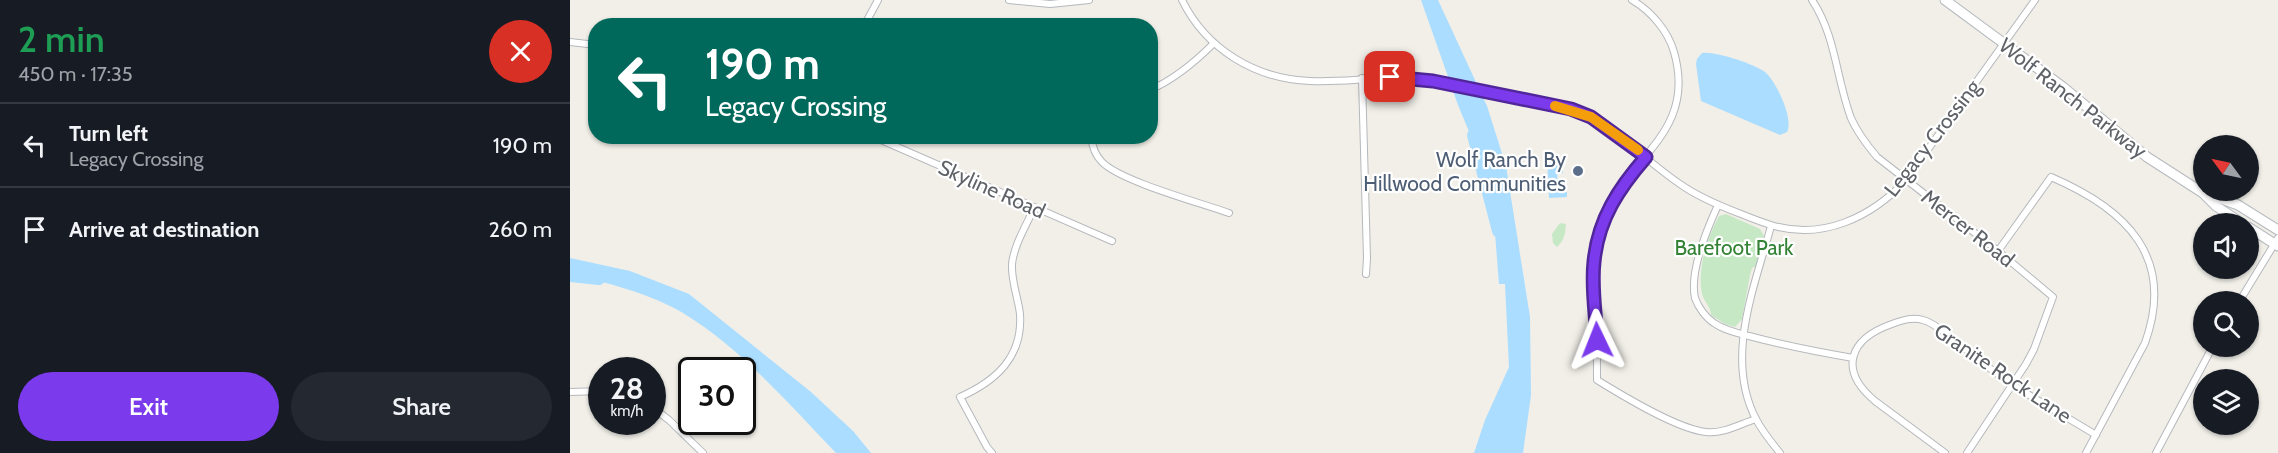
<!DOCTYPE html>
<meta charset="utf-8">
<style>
body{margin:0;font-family:Cabin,sans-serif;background:#242831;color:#f1f3f6;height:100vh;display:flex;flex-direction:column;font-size:22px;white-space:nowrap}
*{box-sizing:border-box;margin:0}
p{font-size:20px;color:#9ea1a6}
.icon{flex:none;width:33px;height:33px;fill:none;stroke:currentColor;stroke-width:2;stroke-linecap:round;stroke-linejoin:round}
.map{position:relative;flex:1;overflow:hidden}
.panel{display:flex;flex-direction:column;background:#171b24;width:570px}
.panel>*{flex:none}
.banner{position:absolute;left:18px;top:18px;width:570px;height:126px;border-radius:24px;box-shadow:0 2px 4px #0004;background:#00695c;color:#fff;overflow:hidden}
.needle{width:39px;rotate:303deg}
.fabs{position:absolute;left:1623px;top:135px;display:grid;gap:12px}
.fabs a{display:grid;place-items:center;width:66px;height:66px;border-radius:50%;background:#171b24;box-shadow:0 2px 4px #0004;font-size:30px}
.speed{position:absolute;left:18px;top:357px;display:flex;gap:12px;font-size:30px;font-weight:700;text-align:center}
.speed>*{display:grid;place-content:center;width:78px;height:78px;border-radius:50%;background:#171b24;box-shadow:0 2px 4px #0004;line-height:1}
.speed small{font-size:15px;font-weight:400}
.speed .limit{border:3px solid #111;border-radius:9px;background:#fff;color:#111}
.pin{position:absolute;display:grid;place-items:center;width:51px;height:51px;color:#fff;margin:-26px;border-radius:12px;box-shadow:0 3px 9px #0006}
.me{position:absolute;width:66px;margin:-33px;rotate:358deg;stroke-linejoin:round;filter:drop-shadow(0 0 4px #0008)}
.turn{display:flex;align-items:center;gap:21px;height:126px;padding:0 18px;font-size:27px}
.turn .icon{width:78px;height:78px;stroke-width:2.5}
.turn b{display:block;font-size:42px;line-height:51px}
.round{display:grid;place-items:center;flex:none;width:63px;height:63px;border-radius:32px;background:#242831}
.summary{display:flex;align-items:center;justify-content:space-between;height:102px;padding:0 18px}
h1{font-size:36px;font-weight:600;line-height:45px;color:#1e9e55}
.button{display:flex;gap:12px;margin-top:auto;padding:12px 18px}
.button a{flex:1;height:69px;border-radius:36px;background:#7c3aed;color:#fff;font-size:24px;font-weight:600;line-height:69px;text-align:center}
.button a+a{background:#242831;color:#f1f3f6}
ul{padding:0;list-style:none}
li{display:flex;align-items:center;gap:18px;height:84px;padding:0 18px;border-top:2px solid #363941}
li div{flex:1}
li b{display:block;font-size:22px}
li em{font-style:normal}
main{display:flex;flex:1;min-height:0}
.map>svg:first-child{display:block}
.green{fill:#c6e8c5}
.water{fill:#adf}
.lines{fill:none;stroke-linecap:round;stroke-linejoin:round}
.river{stroke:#adf;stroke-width:12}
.street-casing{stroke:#b5b8bc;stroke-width:8}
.secondary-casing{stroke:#b6babf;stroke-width:11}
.street{stroke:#fff;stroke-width:6}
.secondary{stroke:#fff;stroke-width:9}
.route-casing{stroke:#51269a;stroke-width:15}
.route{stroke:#7c3aed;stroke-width:10}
.slow{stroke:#f59e0b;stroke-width:10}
.service-dot{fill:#5c6f8a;stroke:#fff;stroke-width:2}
.labels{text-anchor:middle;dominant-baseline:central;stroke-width:4.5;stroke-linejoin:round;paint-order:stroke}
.street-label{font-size:21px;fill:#5f6368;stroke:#fff}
.service-label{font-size:21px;fill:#4e5e75;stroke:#fff;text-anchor:end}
.park-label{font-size:21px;fill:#348235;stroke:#fff}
</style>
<main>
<section class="panel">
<div class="summary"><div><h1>2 min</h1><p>450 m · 17:35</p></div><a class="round" style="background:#d93025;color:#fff"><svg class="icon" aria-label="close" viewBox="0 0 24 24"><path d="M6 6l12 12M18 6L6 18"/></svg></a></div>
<ul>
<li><svg class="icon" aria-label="left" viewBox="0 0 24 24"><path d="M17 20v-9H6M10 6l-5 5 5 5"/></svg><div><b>Turn left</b><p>Legacy Crossing</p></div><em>190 m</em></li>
<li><svg class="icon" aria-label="arrive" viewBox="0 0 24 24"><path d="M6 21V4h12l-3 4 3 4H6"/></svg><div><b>Arrive at destination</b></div><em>260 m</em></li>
</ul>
<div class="button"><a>Exit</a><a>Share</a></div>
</section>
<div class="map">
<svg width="1708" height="453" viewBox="0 0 1708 453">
<rect width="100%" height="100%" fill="#f1efe8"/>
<g class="green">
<path d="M1156 214 1190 229 1194 236 1186 266 1182 268 1180 275 1172 319 1165 327 1155 324 1141 315C1141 307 1134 302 1132 294 1127 269 1137 238 1149 216Z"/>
<path d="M990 223 996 224C995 233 995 240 987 247L983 243 982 234Z"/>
</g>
<g class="water">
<path d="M851 0H868L917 106 936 166 960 317 961 395 953 453H904L915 420 939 367 935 284H929L923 207 912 163 888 105Z"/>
<path d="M1132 53C1145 51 1184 64 1195 72 1206 81 1224 119 1217 132L1210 135 1131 101 1126 64 1127 59Z"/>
<path d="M992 158 993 173 987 174 988 185H983V189H994V192H997V197L979 198 977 159Z"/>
<path d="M0 258 60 271 119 294 241 392 283 431 301 453H266C219 404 172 349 113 313 79 293 38 283 0 274Z"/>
</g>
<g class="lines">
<g class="river">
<path d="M903 135 928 231"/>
<path d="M0 276 29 279"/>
</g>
<g class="street-casing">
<g id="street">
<path d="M439 0 480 4 519 0"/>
<path d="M612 0C636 49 685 79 740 81 777 83 812 75 849 80 900 85 951 100 1001 109 1044 125 1073 159 1110 184 1128 197 1150 206 1171 214 1181 218 1191 222 1201 225 1252 241 1302 217 1336 180L1465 0"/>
<path d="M1062 0C1081 11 1098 31 1104 52 1129 139 1047 160 1030 230 1022 261 1025 289 1026 320 1027 340 1027 360 1027 380 1053 396 1107 429 1136 432 1153 434 1170 424 1186 419"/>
<path d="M1242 0C1266 36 1266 78 1281 118 1287 132 1297 145 1307 157L1428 251 1483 297 1464 349 1456 364 1397 453"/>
<path d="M294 26 308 0"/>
<path d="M0 42 26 45"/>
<path d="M792 78 797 258 796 274"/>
<path d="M580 90C605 79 624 63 643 44"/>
<path d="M302 136 542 241"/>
<path d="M521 136C522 146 525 155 532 162 550 181 631 203 659 213"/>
<path d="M1148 205C1137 229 1119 271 1125 298 1128 307 1136 318 1144 323 1154 330 1167 333 1179 336 1213 345 1248 352 1283 358"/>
<path d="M1201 226C1185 286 1154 358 1186 419 1192 431 1201 442 1210 453"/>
<path d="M1428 251 1481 177C1556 209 1606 257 1575 343L1516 453"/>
<path d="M1669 302 1708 238"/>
<path d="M0 392 32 391"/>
<path d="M82 407 99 420 133 453"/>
<path d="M422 453 417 447 390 397C426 381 453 357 450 314 448 297 441 281 442 264 444 245 456 226 464 208"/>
<path d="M1375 453 1305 401C1268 370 1279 339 1322 324 1333 320 1342 317 1353 320 1365 323 1374 333 1384 340 1403 355 1422 371 1443 385 1470 402 1498 418 1526 435"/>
<path d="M1586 453 1643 346"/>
</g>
</g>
<g class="secondary-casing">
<g id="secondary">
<path d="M1375 0 1493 87 1577 157 1633 193 1646 206 1673 224"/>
<path d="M1635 193 1668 205 1708 230"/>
<path d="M1678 227 1708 246"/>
</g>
</g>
<use href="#street" class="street"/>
<use href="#secondary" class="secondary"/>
</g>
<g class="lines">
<g class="route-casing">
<path id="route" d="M820 77 863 81 1001 109 1021 117 1076 157C1049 188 1028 219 1024 262 1021 287 1026 315 1027 340"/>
</g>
<use href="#route" class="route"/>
<path class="slow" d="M985 106 1021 117 1068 150"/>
</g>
<circle class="service-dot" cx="1008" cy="171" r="6"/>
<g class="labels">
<g class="street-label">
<text transform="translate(1503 98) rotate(38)">Wolf Ranch Parkway</text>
<text transform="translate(1362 138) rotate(-52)">Legacy Crossing</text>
<text transform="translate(422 189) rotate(24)">Skyline Road</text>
<text transform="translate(1398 228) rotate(38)">Mercer Road</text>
<text transform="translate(1433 373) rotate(34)">Granite Rock Lane</text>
</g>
<g class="service-label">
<text x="996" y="159">Wolf Ranch By<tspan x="996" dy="24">Hillwood Communities</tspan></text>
</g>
<g class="park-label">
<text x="1164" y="247">Barefoot Park</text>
</g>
</g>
</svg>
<div class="fabs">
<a><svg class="needle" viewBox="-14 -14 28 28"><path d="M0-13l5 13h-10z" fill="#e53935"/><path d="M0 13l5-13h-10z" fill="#9ea1a6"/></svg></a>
<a><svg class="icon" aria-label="sound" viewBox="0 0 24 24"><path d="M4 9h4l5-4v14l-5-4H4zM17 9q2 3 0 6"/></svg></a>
<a><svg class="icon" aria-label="search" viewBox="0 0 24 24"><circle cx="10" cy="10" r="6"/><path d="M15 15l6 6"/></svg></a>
<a><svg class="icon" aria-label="layers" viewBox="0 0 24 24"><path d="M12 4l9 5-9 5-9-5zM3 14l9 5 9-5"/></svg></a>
</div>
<div class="speed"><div>28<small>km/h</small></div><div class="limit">30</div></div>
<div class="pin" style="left:820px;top:77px;background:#d93025"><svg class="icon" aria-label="arrive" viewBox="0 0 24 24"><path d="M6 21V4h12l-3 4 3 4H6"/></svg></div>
<svg class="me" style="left:1027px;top:340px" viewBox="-20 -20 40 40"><path d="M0-17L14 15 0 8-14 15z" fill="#7c3aed" stroke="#fff" stroke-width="4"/></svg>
<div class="banner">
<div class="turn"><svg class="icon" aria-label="left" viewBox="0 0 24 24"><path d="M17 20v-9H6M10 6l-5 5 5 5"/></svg><div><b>190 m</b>Legacy Crossing</div></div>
</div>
</div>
</main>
